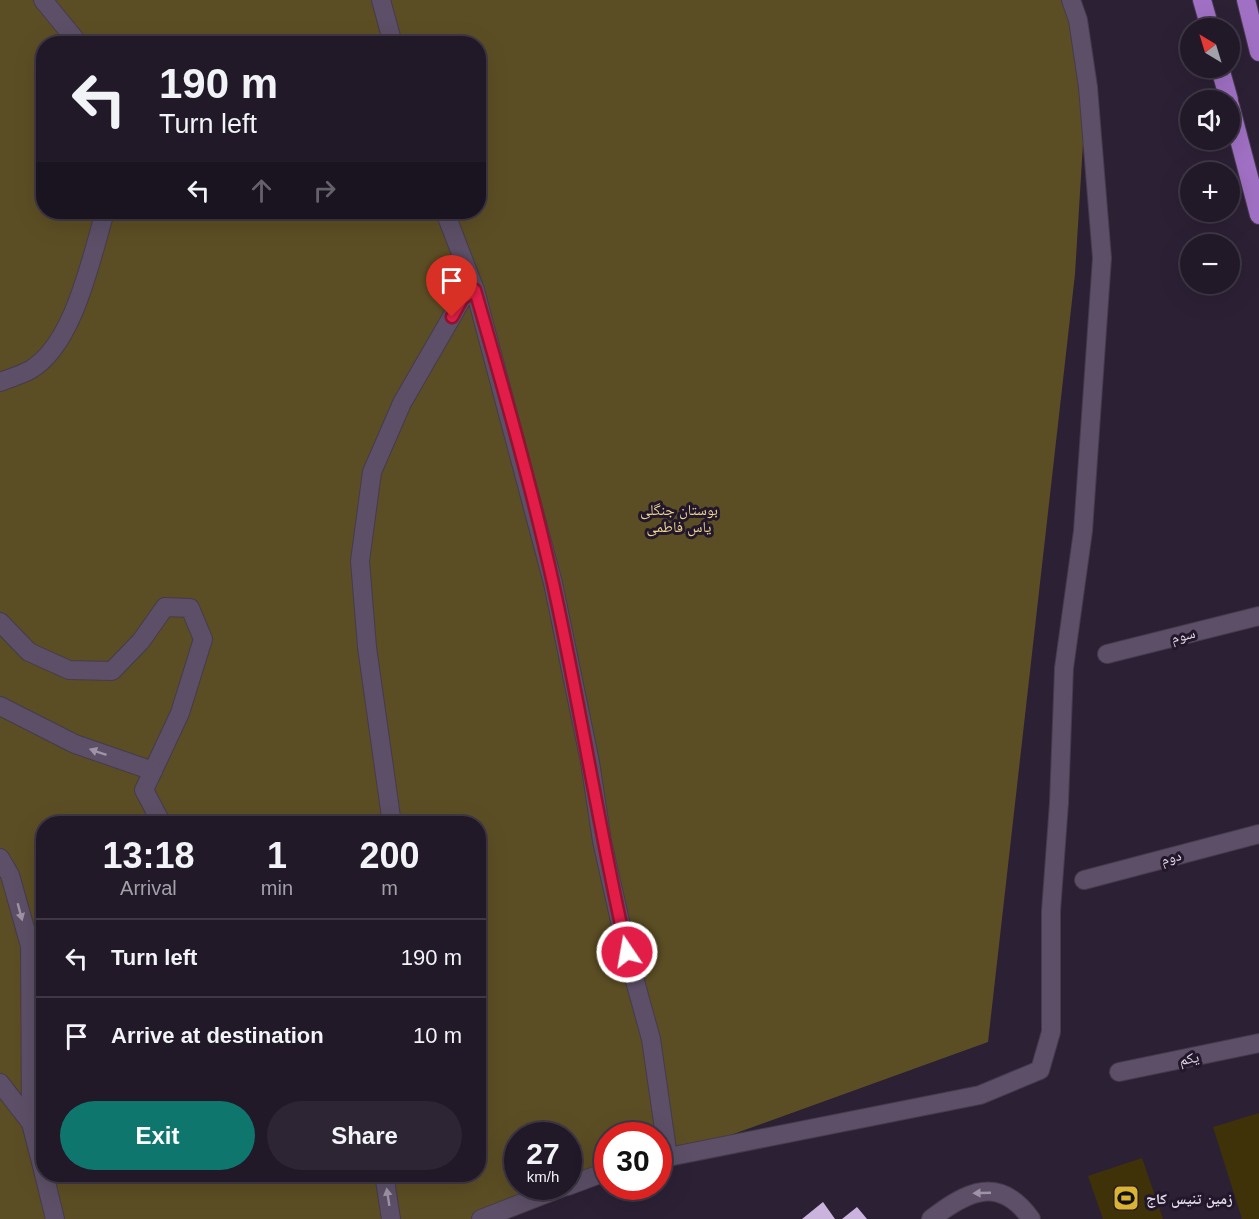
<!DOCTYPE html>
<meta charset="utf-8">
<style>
body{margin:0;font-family:Helvetica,"Noto Naskh Arabic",sans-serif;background:#2d2534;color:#f1f3f6;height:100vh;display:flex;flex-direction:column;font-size:22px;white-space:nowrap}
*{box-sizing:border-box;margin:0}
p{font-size:20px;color:#a2a0a8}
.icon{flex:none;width:33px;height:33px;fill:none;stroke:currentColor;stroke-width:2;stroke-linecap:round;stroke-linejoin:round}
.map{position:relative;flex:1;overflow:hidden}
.side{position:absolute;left:36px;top:816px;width:450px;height:366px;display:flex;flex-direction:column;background:#211828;border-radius:24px;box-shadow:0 6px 24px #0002,0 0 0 2px #3e3745}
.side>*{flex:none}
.banner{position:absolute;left:36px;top:36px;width:450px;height:183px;border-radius:24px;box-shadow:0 6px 24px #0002,0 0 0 2px #3e3745;background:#211828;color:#f1f3f6;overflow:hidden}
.needle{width:39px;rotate:322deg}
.buttons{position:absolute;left:1180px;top:18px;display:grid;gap:12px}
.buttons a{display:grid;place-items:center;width:60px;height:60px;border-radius:50%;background:#211828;box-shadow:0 6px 24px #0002,0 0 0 2px #3e3745;font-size:30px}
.speed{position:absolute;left:504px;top:1122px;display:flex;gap:12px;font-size:30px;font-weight:700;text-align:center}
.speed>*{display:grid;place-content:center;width:78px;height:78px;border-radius:50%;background:#211828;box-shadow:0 6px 24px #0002,0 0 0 2px #3e3745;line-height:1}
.speed small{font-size:15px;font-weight:400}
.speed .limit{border:9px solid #d22;background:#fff;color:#111}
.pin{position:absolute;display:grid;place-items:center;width:51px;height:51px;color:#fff;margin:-62px -26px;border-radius:50% 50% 50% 0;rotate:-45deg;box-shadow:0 0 6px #0007}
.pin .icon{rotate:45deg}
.me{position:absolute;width:66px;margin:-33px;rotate:348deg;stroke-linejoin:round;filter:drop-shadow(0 0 4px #0008)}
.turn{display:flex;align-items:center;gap:21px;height:126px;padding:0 24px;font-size:27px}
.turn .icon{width:78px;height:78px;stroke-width:2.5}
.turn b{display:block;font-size:42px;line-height:51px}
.lanes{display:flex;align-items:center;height:57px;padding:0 24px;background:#0003;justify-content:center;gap:30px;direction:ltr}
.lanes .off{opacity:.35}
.eta{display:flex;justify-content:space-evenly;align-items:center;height:102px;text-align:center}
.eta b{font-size:36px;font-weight:600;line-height:42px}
.action{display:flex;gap:12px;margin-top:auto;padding:12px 24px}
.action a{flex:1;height:69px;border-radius:36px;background:#0f766e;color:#fff;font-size:24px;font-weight:600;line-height:69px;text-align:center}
.action a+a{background:#2d2534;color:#f1f3f6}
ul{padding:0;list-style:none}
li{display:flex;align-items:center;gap:18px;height:78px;padding:0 24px;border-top:2px solid #3e3745}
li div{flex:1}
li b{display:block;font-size:22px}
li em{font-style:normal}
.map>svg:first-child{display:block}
.green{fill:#3f3209}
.forest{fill:#5c4e24;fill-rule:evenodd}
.building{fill:#cab4de}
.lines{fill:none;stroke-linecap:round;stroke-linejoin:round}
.minor-casing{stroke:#453b4c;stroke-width:20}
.trunk-casing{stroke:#453b4c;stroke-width:20}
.minor{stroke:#5c4f67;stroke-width:18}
.trunk{stroke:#a070c4;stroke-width:18}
.oneway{fill:#9e94a6}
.route-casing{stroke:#92132f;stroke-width:15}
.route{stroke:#e11d48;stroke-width:10}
.labels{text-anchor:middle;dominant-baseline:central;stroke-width:6;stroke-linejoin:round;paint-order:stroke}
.park-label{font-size:15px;fill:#efd691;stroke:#22172b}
.street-label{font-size:15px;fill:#dfd8e6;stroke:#22172b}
.poi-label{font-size:15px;font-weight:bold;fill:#dfd8e6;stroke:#22172b;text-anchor:start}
</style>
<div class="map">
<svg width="1259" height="1219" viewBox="0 0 1259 1219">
<rect width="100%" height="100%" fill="#2c2035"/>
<g class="green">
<path d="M1259 1113V1219H1242L1213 1127Z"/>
<path d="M1142 1158 1163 1219H1103L1088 1176Z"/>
</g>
<path class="forest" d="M0 0H1078L1089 46 1075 274 988 1042 659 1161 658 1136H608L607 1179 497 1219H0ZM44 44H478V212H44ZM44 824H478V1174H44ZM518 1136H568V1186H518Z"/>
<g class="building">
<path d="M823 1202 835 1219H802Z"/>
<path d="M857 1207 867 1219H842Z"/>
</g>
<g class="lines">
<g class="minor-casing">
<g id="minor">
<path d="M43 0 79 44"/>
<path d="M381 0 393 44"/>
<path d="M445 212 475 290 553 583 590 762 602 841 627 952 651 1039 668 1157"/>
<path d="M0 382C10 378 21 375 30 370 74 345 91 258 105 212"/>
<path d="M0 622 29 652 69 670 112 671 141 641 165 607 190 608 203 639 180 713 144 790 162 824"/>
<path d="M1107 654 1259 616"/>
<path d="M0 706 75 744 153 771"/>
<path d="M392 824 367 647 360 561 372 472 402 403 462 299 475 290"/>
<path d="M0 858 10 875 30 946 31 1123 44 1174"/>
<path d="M1084 880 1259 834"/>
<path d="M1119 1072 1259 1043"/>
<path d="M0 1083 31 1123"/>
<path d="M658 1159 980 1095 1040 1070 1051 1032V911L1059 803 1064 668 1083 531 1102 258 1088 87 1078 20 1071 0"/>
<path d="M44 1174 55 1219"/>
<path d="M384 1174 391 1219"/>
<path d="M568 1186 608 1171"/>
<path d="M481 1219 566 1186"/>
<path d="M931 1219C966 1192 999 1174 1031 1219"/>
</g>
</g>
<g class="trunk-casing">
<g id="trunk">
<path d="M1202 0 1210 28"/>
<path d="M1246 0 1259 52"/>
<path d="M1220 68 1229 100"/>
<path d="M1230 105 1259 215"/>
</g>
</g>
<use href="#minor" class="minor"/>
<use href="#trunk" class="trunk"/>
</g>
<defs><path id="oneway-solid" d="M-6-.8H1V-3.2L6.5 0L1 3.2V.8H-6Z" transform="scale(1.5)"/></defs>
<g class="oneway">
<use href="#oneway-solid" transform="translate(98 752) rotate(-161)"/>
<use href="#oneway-solid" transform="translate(20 912) rotate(75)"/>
<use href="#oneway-solid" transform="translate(982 1193) rotate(178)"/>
<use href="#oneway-solid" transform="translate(388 1197) rotate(-99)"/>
</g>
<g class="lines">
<g class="route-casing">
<path id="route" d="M452 317 462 299 475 290C503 387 531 484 553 583 580 705 599 829 627 952"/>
</g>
<use href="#route" class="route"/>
</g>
<defs>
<g id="stadium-square" transform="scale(1.35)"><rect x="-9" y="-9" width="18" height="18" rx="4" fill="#dab333" stroke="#22172b"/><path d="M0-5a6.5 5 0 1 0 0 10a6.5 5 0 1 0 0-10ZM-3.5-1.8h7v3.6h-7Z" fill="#111"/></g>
</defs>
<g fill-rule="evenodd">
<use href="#stadium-square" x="1126" y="1198"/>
</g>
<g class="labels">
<g class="park-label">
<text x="679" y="509">بوستان جنگلی<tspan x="679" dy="17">یاس فاطمی</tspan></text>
</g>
<g class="street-label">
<text transform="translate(1183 635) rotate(-14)">سوم</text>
<text transform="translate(1171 857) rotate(-15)">دوم</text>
<text transform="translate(1189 1058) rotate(-11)">یکم</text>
</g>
<g class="poi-label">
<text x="1146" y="1198">زمین تنیس کاج</text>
</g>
</g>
</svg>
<div class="buttons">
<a><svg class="needle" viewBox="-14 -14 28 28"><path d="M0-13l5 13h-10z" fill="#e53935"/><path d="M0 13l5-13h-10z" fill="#a2a0a8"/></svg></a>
<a><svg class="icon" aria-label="sound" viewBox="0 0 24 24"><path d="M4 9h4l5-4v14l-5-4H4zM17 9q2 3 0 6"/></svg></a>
<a>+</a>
<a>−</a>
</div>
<div class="speed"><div>27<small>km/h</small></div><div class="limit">30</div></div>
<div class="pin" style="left:452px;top:317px;background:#d93025"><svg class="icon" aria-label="arrive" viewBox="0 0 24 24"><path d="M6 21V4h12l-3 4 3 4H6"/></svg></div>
<svg class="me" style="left:627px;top:952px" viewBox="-20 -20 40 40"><circle r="17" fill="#e11d48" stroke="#fff" stroke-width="3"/><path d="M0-11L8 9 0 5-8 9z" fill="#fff"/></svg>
<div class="banner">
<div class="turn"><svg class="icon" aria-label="left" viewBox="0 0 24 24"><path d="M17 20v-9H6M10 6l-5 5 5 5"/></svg><div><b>190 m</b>Turn left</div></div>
<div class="lanes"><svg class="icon" aria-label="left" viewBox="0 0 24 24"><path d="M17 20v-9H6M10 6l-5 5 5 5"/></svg><svg class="icon off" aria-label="ahead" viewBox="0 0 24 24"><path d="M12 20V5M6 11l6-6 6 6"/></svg><svg class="icon off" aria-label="right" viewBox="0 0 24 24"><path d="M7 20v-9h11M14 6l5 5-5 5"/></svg></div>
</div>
<section class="side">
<div class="eta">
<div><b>13:18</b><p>Arrival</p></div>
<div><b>1</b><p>min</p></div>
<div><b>200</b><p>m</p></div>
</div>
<ul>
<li><svg class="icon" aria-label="left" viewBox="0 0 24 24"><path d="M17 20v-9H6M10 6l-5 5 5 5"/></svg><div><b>Turn left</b></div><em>190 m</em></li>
<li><svg class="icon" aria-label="arrive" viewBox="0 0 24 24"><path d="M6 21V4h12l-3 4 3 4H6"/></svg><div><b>Arrive at destination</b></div><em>10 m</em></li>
</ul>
<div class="action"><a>Exit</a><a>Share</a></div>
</section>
</div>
